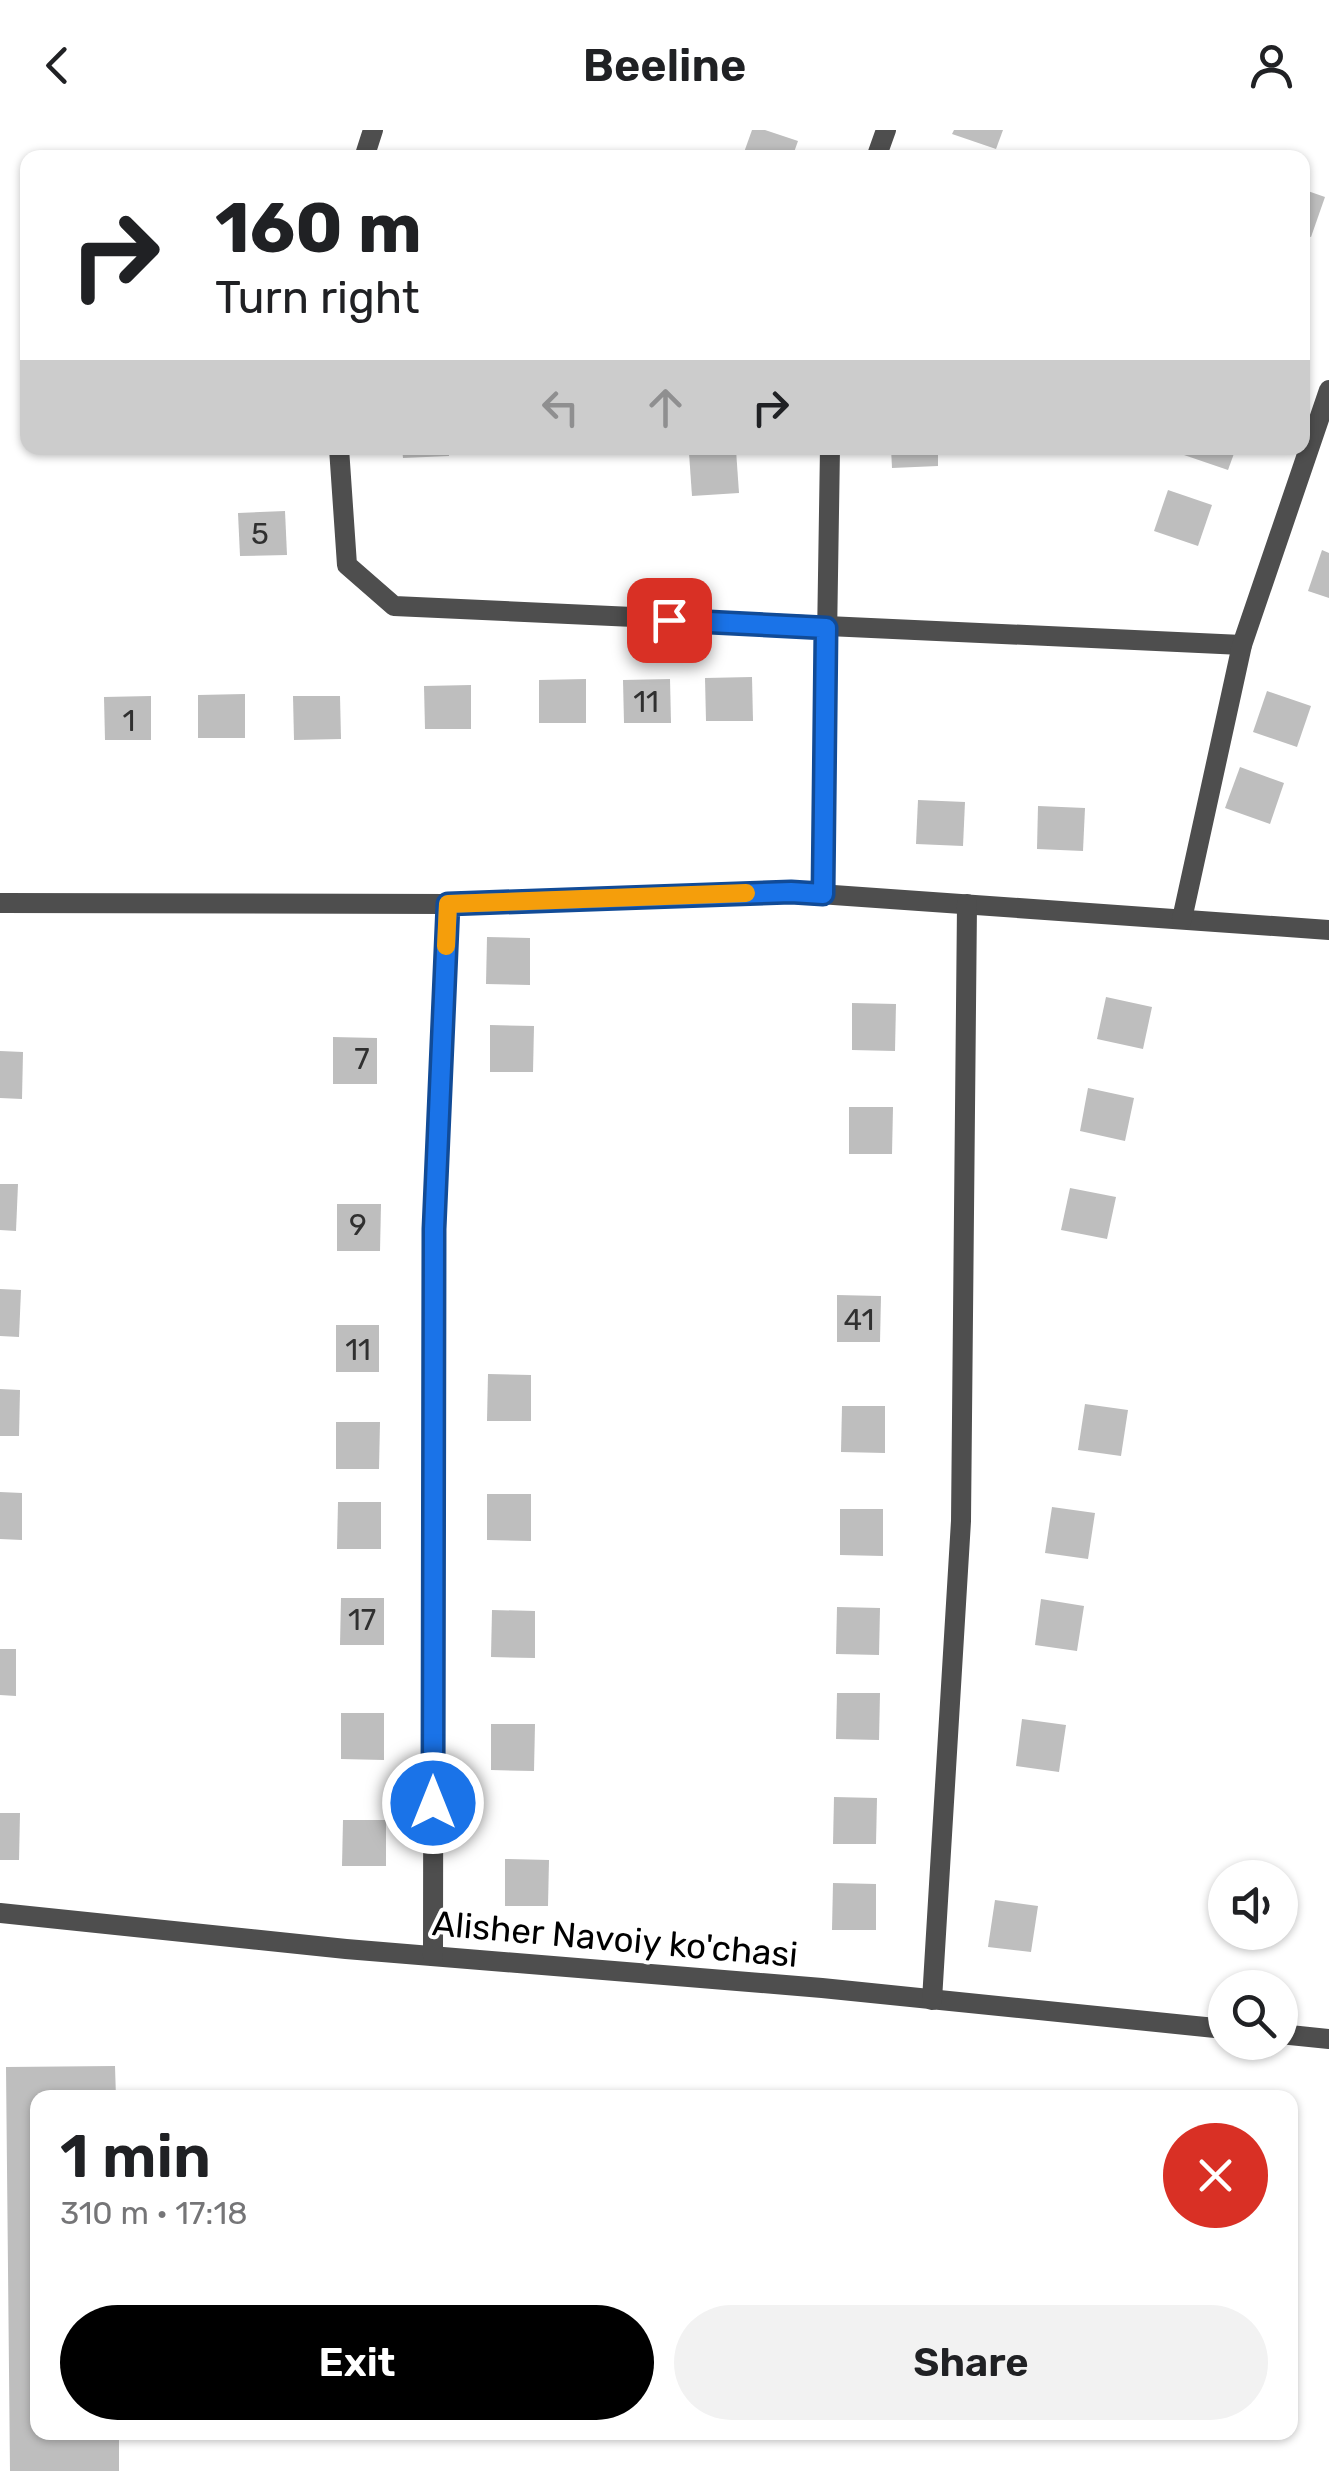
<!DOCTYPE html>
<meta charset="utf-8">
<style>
body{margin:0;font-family:Rubik,sans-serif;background:#f2f2f2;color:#202124;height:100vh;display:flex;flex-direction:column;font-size:38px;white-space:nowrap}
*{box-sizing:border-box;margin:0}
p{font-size:32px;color:#757577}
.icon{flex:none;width:55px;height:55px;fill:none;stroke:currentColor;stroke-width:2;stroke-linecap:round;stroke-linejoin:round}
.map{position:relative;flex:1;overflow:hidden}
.side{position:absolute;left:30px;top:1960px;width:1268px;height:350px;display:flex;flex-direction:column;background:#fff;border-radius:20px;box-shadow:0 2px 8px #0004}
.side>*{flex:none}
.hud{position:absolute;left:20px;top:20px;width:1290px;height:305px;border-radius:20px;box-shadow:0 2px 8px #0004;background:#fff;color:#202124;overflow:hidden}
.buttons{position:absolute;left:1208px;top:1730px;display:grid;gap:20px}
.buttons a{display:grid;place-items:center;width:90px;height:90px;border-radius:50%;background:#fff;box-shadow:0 2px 8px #0004;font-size:50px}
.pin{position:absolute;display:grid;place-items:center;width:85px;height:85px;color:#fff;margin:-42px;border-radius:20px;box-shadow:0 5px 15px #0006}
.me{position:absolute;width:110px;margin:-55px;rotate:0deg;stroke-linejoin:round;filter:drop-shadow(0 0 8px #0008)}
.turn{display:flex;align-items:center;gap:35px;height:210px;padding:0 30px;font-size:45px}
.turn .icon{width:130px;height:130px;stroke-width:2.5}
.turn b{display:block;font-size:70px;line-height:85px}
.lanes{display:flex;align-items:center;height:95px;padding:0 30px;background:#0003;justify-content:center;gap:50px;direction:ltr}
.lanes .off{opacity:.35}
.round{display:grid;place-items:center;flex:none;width:105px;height:105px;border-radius:52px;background:#f2f2f2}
.head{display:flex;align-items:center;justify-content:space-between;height:170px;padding:0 30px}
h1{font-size:60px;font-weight:600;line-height:75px}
.action{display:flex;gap:20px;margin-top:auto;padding:20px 30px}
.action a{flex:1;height:115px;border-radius:60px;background:#000;color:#fff;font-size:40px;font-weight:600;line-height:115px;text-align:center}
.action a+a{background:#f2f2f2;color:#202124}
header{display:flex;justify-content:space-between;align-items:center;height:130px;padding:0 30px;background:#fff;font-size:45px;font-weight:600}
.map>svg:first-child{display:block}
.building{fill:#bebebe}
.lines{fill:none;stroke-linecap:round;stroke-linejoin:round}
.street{stroke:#4e4e4e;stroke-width:20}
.route-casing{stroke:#114b97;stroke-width:25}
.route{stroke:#1a73e8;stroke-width:18}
.slow{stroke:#f59e0b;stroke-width:18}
.labels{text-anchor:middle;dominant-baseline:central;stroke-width:8;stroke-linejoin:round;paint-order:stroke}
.number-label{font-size:30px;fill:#303030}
.street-label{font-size:35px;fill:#000;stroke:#fff}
</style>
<header><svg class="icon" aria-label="back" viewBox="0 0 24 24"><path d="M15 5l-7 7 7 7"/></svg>Beeline<svg class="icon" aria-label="person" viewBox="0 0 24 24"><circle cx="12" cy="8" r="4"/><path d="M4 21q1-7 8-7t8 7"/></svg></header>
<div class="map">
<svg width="1329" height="2341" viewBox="0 0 1329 2341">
<rect width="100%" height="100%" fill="#fff"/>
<g class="building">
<path d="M752 0H765L798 11 792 28H742Z"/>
<path d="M954 0H1003L996 19 952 4Z"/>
<path d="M1302 59 1325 67 1311 107 1302 105Z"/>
<path d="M402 318H449V326L403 328Z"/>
<path d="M891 318H938V336L892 338Z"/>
<path d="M1186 318H1236L1228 340 1184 325Z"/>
<path d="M736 320 739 363 692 366 689 323Z"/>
<path d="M1168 360 1212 375 1198 416 1154 401Z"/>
<path d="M285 381 287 425 240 426 238 383Z"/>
<path d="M1322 420 1329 423V468L1308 461Z"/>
<path d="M752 547 753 591H706L705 548Z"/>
<path d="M586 549V593H539V550Z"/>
<path d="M670 549 671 593H624L623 550Z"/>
<path d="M471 555V599H425L424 556Z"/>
<path d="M1267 561 1311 576 1297 617 1253 602Z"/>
<path d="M245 564V608H198V565Z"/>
<path d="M151 566V610H105L104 567Z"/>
<path d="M293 566H340L341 609 294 610Z"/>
<path d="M1240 637 1284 653 1270 694 1225 678Z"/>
<path d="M918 670 965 672 963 716 916 714Z"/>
<path d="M1038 676 1085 678 1083 721 1037 719Z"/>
<path d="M487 807 530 808V855L486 854Z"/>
<path d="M1106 867 1152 877 1143 919 1097 909Z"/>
<path d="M852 873 896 874 895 921 852 920Z"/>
<path d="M490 895 534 896 533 942H490Z"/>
<path d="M333 907 377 908V954H333Z"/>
<path d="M0 921 23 922 22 969 0 968Z"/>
<path d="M1088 958 1134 968 1125 1011 1080 1001Z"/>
<path d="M849 977H893L892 1024H849Z"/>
<path d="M0 1054H18L16 1101 0 1100Z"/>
<path d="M1070 1058 1116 1067 1107 1109 1061 1100Z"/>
<path d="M337 1074H381L380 1121H337Z"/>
<path d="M0 1159 21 1160 19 1207 0 1206Z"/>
<path d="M837 1165 881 1166 880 1212H837Z"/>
<rect x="336" y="1195" width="43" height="47"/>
<path d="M488 1244 531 1245V1291H487Z"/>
<path d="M0 1259 20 1260 19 1306H0Z"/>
<path d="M1085 1274 1128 1280 1121 1326 1078 1320Z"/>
<path d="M842 1276H885V1323L841 1322Z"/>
<path d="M336 1292H380L379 1339H336Z"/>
<path d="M0 1362 22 1363V1410L0 1409Z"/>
<path d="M487 1364H531V1411L487 1410Z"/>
<path d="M338 1372H381V1419H337Z"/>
<path d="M1052 1377 1095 1383 1088 1429 1045 1423Z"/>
<path d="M840 1379H883V1426L840 1425Z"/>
<path d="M341 1468H384V1515H340Z"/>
<path d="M1041 1469 1084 1476 1077 1521 1035 1515Z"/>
<path d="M837 1477 880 1478 879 1525 836 1524Z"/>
<path d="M492 1480 535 1481V1528L491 1527Z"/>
<path d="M0 1519H16V1566L0 1565Z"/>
<path d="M837 1563H880L879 1610 836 1609Z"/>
<path d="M341 1583H384V1630L341 1629Z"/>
<path d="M1022 1589 1066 1595 1059 1642 1016 1636Z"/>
<path d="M491 1594H535L534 1641 491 1640Z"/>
<path d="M834 1667 877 1668 876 1714H833Z"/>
<path d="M0 1683H20L19 1730H0Z"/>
<path d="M343 1690H386V1736H342Z"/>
<path d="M505 1729 549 1730 548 1776H505Z"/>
<path d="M833 1753 876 1754V1800H832Z"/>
<path d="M995 1770 1038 1776 1031 1822 988 1817Z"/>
<path d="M115 1936 116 1968H38V2302H119V2341H10L6 1937Z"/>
</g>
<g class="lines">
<g class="street">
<path d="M364 28 373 0"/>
<path d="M876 28 886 0"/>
<path d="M339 318 347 435 394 476 1242 515"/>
<path d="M823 764 830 318"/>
<path d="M0 773 448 774 791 762 1329 800"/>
<path d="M1182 789 1242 515 1329 260"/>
<path d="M0 1783 346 1819 822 1858 1225 1899"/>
<path d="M433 1826 434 1099 448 774"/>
<path d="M932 1870 961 1391 967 774"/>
<path d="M1280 1904 1329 1909"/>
</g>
</g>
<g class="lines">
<g class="route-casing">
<path id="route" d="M433 1673 434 1099 448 774 791 762 823 764 826 498 669 490"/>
</g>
<use href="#route" class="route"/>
<path class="slow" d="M446 816 448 774 746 763"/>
</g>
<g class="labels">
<g class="number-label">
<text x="260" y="404">5</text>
<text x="646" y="572">11</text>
<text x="129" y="591">1</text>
<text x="362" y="929">7</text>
<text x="358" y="1095">9</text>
<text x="859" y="1190">41</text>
<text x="358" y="1220">11</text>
<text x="362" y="1490">17</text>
</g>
<g class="street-label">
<text transform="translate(615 1809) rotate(5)">Alisher Navoiy ko'chasi</text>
</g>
</g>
</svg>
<div class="buttons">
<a><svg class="icon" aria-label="sound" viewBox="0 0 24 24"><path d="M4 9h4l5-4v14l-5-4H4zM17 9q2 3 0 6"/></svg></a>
<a><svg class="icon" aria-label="search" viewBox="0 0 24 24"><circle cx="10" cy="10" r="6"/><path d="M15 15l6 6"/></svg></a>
</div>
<div class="pin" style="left:669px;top:490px;background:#d93025"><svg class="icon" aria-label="arrive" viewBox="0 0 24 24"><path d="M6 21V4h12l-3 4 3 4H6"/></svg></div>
<svg class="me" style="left:433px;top:1673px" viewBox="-20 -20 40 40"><circle r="17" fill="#1a73e8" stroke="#fff" stroke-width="3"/><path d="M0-11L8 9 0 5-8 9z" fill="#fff"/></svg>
<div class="hud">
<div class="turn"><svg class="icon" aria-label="right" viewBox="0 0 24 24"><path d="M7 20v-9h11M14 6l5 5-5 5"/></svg><div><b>160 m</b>Turn right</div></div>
<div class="lanes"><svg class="icon off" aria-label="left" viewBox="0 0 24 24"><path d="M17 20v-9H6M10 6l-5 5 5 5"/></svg><svg class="icon off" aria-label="ahead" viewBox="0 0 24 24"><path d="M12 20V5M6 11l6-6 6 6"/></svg><svg class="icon" aria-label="right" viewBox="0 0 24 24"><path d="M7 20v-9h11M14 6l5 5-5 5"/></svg></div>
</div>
<section class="side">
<div class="head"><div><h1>1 min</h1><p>310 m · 17:18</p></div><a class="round" style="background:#d93025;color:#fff"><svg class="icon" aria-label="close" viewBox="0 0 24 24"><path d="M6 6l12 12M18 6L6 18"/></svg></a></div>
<div class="action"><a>Exit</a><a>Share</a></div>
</section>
</div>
